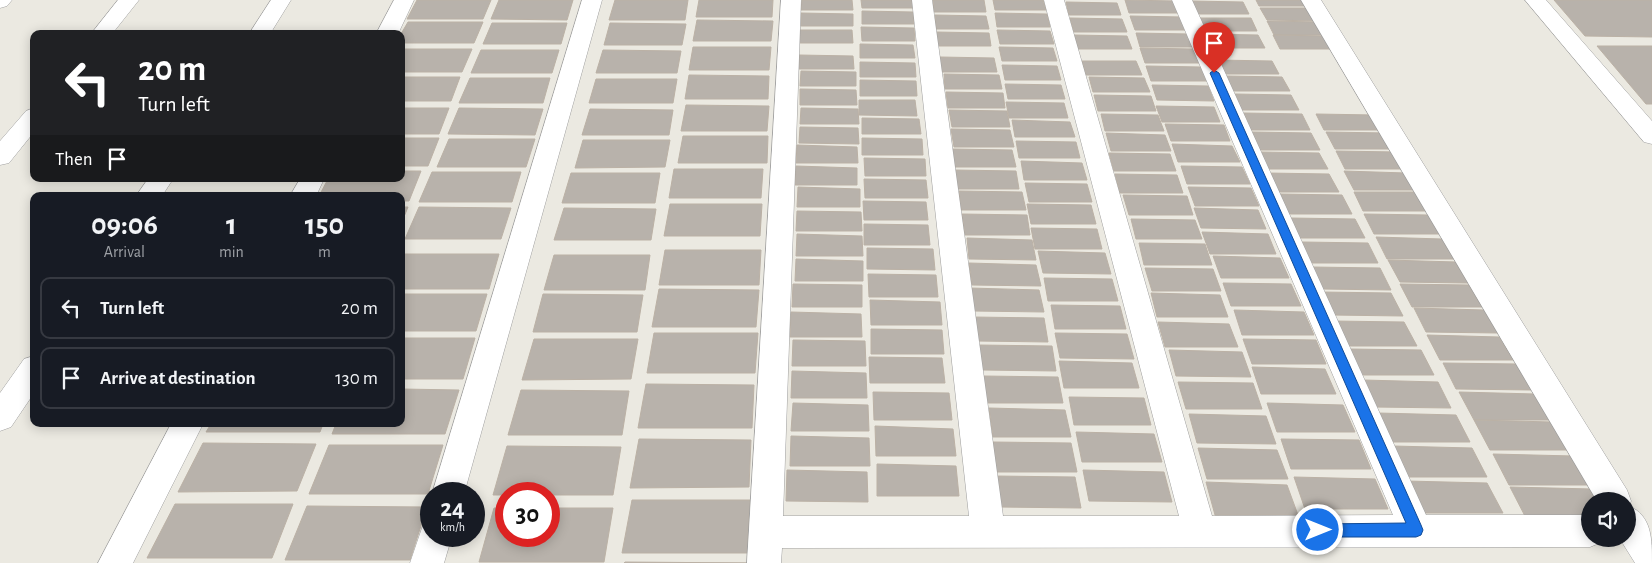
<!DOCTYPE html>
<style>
body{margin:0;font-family:"Alegreya Sans",sans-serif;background:#20242c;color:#f1f3f6;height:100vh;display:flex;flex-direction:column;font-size:19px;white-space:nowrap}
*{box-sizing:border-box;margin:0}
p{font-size:16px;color:#9ea1a6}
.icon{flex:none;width:28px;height:28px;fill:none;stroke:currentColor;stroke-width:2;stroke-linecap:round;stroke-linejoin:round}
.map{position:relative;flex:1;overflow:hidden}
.details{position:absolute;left:30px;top:192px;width:375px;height:235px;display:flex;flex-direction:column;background:#171b24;border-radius:10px;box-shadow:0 2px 12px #0003}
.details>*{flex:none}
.hud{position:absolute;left:30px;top:30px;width:375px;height:152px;border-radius:10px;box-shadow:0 2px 12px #0003;background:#202124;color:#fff;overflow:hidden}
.tools{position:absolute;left:1581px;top:492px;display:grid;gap:10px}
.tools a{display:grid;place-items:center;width:55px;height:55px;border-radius:50%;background:#171b24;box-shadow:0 2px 12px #0003;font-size:25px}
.speed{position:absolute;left:420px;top:482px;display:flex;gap:10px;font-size:25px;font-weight:700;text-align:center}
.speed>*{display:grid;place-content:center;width:65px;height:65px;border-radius:50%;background:#171b24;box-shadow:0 2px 12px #0003;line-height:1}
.speed small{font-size:12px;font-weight:400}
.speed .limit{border:8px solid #d22;background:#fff;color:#111}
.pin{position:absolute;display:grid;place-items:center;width:42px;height:42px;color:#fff;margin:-51px -21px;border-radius:50% 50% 50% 0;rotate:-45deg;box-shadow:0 0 5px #0007}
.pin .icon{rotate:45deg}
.me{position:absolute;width:55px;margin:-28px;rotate:90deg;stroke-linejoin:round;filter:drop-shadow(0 0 4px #0008)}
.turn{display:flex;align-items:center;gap:18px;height:105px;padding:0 25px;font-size:22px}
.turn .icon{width:65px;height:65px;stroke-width:2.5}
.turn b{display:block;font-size:35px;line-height:42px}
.then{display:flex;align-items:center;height:48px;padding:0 25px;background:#0003;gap:10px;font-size:19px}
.eta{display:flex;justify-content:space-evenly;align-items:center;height:85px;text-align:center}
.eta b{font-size:30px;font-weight:700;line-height:35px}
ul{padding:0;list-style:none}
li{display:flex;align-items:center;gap:15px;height:62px;margin:0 10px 8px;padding:0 15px;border:2px solid #363941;border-radius:10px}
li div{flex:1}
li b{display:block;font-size:19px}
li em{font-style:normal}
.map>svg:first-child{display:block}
.building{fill:#b8b2ab;stroke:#bbb1a5}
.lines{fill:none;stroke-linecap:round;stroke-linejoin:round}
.minor-casing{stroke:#9f9f9f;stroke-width:1}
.minor{fill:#fff;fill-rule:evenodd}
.route{fill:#1a73e8;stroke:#114b97}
</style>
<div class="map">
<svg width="1652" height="563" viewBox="0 0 1652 563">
<rect width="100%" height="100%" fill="#ebe9e1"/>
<g class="building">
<path d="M417 0H491L483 19H407Z"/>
<path d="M499 0H573L567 20 491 19Z"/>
<path d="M615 0H688L685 20H609Z"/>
<path d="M699 0H773L772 17H696Z"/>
<path d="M802 0H852L853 10H801Z"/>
<path d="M861 0H912L913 8H862Z"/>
<path d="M933 0H984L986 12H934Z"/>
<path d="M993 0H1043L1046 10H995Z"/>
<path d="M1125 0 1176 1 1181 13H1129Z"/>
<path d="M1256 0H1307L1311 6H1259Z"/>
<path d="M1554 0H1652V37L1585 36Z"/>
<path d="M1192 1 1243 2 1249 14H1197Z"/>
<path d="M1066 2 1117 3 1121 15H1069Z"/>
<path d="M1260 8H1312L1319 21 1267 20Z"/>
<path d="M862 11 913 12 914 24H862Z"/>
<path d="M801 13 853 14V26H801Z"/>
<path d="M995 13 1047 14 1050 27H997Z"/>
<path d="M935 15 986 16 989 29H936Z"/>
<path d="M1130 16 1182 17 1188 30H1135Z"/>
<path d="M1070 18 1122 19 1127 32H1074Z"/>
<path d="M1199 18H1251L1257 31H1204Z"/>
<path d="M697 20 773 21 771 41H693Z"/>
<path d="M1267 21 1320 22 1327 35H1274Z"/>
<path d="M408 22H483L474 43H401V34Z"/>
<path d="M492 23H567L561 44H483Z"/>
<path d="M610 23 686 24 682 45H604Z"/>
<path d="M861 27 914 28 915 41H862Z"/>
<path d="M800 30H852L853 43H799Z"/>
<path d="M997 30 1050 31 1054 44H1000Z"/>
<path d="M936 32 989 33 991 46H937Z"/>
<path d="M1136 33 1189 34 1194 47H1140Z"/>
<path d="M1205 34 1258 35 1265 48H1211Z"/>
<path d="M1074 35 1127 36 1132 49H1078Z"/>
<path d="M1273 35 1327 36 1334 49H1280Z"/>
<path d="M860 44 913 45 915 58H860Z"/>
<path d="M1597 46H1652V104H1646Z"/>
<path d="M693 47H771L769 70H689Z"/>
<path d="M999 47 1053 48 1057 61H1002Z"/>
<path d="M1140 48 1194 49 1200 63H1145Z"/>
<path d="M401 49H472L462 72H401Z"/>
<path d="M481 50H559L552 73H471Z"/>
<path d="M603 50 681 51 677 73H596Z"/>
<path d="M799 55 853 56 854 69H798Z"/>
<path d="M940 57 994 58 997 72H941Z"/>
<path d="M1217 60 1272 61 1279 74H1223Z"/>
<path d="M1082 61H1136L1142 75H1086Z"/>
<path d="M860 62 915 63 916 77H860Z"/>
<path d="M1002 65 1057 66 1061 80H1005Z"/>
<path d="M1146 66 1201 67 1207 81H1151Z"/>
<path d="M801 71 856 72V86H800Z"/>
<path d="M944 74 999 75 1002 89H945Z"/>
<path d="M689 75 769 76 768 99H685Z"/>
<path d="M1226 76 1282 77 1290 91H1233Z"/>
<path d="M401 77H460L451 101H401Z"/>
<path d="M1089 77 1144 78 1150 92H1093Z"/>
<path d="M470 78H550L543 103H459Z"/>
<path d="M596 79H677L673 103H589Z"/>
<path d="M860 80 916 81 917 96H860Z"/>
<path d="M1005 84 1061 85 1065 99H1008Z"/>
<path d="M1152 85 1208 86 1214 101 1157 100Z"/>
<path d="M800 89 856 90 857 105H800Z"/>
<path d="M946 92 1003 93 1005 108H948Z"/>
<path d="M1235 94 1291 95 1299 110H1241Z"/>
<path d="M1094 95 1151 96 1156 111H1098Z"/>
<path d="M859 100H915L917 116 859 115Z"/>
<path d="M1006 102 1064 103 1068 118H1009Z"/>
<path d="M686 105 769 106 767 131H681Z"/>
<path d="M1156 106 1214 107 1220 122H1162Z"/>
<path d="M401 108H449L439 134H401Z"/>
<path d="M459 108 543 109 535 135 448 134Z"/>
<path d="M801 108 858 109 859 124H800Z"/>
<path d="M590 109 673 110 669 135H582Z"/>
<path d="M949 110 1007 111 1010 127H952Z"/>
<path d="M1244 113 1302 114 1310 130H1251Z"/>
<path d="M1101 114 1158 115 1164 131H1105Z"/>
<path d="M1316 114 1374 115 1384 130H1324Z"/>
<path d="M862 118 919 119 921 134H862Z"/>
<path d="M1012 120 1070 122 1075 137H1015Z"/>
<path d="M1165 124 1224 125 1230 141H1171Z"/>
<path d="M800 127 858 128 859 144 799 143Z"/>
<path d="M951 129 1010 130 1014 147H954Z"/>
<path d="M1252 132 1311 133 1320 150H1259Z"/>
<path d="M1326 132 1386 133 1395 149H1335Z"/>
<path d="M1106 133 1165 135 1171 151H1111Z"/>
<path d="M683 136H768L767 163H678Z"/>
<path d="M401 138H439L428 166H401Z"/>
<path d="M862 138 922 139 923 155H862Z"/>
<path d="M449 139H535L526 167H437Z"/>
<path d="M583 140H670L665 167 575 168Z"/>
<path d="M1016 141 1076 142 1080 158H1019Z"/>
<path d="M1172 144 1232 146 1240 162H1178Z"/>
<path d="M797 145 857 147 858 163H796Z"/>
<path d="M952 149 1012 150 1016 167H954Z"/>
<path d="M1336 151 1396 152 1407 169H1345Z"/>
<path d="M1259 152 1319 153 1328 169H1267Z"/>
<path d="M1109 153 1170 154 1176 171H1114Z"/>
<path d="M864 158 925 159 926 176H865Z"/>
<path d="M1021 161 1082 163 1087 180H1024Z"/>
<path d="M796 166 857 168V185H795Z"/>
<path d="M1181 166 1242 167 1250 184H1187Z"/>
<path d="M674 169H763L761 198H669Z"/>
<path d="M954 170 1016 171 1019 189H956Z"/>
<path d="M401 171H421L409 201H401V196H319L328 179H401Z"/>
<path d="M1344 171 1406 173 1416 190H1354Z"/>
<path d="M432 172H521L512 202H419Z"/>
<path d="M571 173H660L655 203H562Z"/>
<path d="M1267 173 1329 174 1339 192H1275Z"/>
<path d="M1115 174 1177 175 1183 193H1120Z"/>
<path d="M864 179 926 180 928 198H865Z"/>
<path d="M1025 183 1087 184 1092 202H1029Z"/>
<path d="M798 187 860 189V207H797Z"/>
<path d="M1188 187 1251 188 1259 206H1195Z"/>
<path d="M959 191 1022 192 1026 210H961Z"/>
<path d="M1354 192H1417L1427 211H1363Z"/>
<path d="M1279 194 1342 195 1352 214H1288Z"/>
<path d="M1123 195 1187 196 1193 215H1129Z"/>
<path d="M863 201 926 202 928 220H864Z"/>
<path d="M670 204H762L760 236H664Z"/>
<path d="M1027 204 1091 205 1096 224H1031Z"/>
<path d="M401 207H408L401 224Z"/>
<path d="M419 207 511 208 501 239H405Z"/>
<path d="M564 208 656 209 651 240H554Z"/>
<path d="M1194 208 1258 210 1266 229 1201 228Z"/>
<path d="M797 211 861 212 862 231H796Z"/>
<path d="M962 214 1027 215 1030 235H965Z"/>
<path d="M1364 214 1428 215 1440 234H1374Z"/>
<path d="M1290 218 1355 219 1365 238H1299Z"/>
<path d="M1131 219 1195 220 1202 239H1136Z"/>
<path d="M864 224 928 225 930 245H864Z"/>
<path d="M1031 228 1097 229 1102 249H1035Z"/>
<path d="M1202 232 1268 234 1276 254H1210Z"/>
<path d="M797 234 862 236 863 256H796Z"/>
<path d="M1376 237 1442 239 1454 259H1387Z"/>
<path d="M967 238 1032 240 1036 260 969 259Z"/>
<path d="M1302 242 1368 243 1378 263H1311Z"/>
<path d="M1139 243 1205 244 1212 265H1144Z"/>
<path d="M867 248 933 249 935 270 867 269Z"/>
<path d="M665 250H761L759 285H659Z"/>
<path d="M1038 251 1105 253 1111 274 1043 273Z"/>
<path d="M403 254H499L489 289H401V258Z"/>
<path d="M554 255H650L645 290H544Z"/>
<path d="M1213 256 1280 258 1289 278H1221Z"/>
<path d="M796 259 863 261V281H795Z"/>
<path d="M1388 260 1456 262 1468 283 1400 282Z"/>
<path d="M969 263 1036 265 1041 286 972 285Z"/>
<path d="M1312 267 1380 268 1391 290 1322 289Z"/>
<path d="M1145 268 1213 269 1221 291H1152Z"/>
<path d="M868 274 936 275 938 297H869Z"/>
<path d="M1044 278 1112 279 1118 301H1048Z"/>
<path d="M1223 283 1291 284 1301 306H1231Z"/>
<path d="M793 284 862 285V307H792Z"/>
<path d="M1400 284 1469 285 1482 307H1412Z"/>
<path d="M970 288 1039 290 1044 312 973 311Z"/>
<path d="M659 289 759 290 756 327H652Z"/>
<path d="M1321 292 1391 293 1403 316 1332 315Z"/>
<path d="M1151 293 1220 295 1228 317H1157Z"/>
<path d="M401 294H487L476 331H401Z"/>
<path d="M543 294 643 295 637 332H533Z"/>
<path d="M870 300 940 302 942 325H871Z"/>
<path d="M1051 305 1120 306 1126 329H1055Z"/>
<path d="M1414 308 1484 310 1498 333 1426 332Z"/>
<path d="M1234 310 1304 312 1314 335H1242Z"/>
<path d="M791 312 861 314 862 337H790Z"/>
<path d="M973 317 1044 318 1048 342 976 341Z"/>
<path d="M1333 321 1404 322 1417 346H1344Z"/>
<path d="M1158 322 1229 324 1238 347H1165Z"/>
<path d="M871 329 942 330 944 354H871Z"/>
<path d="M654 333H758L755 373H647Z"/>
<path d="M1055 333 1127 334 1134 359 1060 358Z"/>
<path d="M1427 335 1499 337 1513 360H1440Z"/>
<path d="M401 338H475L463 379H401Z"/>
<path d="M534 339H638L631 379 522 380Z"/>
<path d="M1243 339 1316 340 1326 364H1252Z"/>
<path d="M793 340 865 341 866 366H792Z"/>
<path d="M979 345 1052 346 1056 371 982 370Z"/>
<path d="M1349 349 1421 350 1434 375H1360Z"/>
<path d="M1169 350 1242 352 1251 377 1176 376Z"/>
<path d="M869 357 942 358 945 383H870Z"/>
<path d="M1059 361 1132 363 1139 388H1064Z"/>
<path d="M1443 363 1517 364 1531 390 1456 389Z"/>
<path d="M1252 367 1325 369 1336 394H1261Z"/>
<path d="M792 371 866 373 867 398H791Z"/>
<path d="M983 376 1058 377 1063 403H987Z"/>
<path d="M1363 380 1438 382 1451 408 1374 407Z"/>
<path d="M1178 382 1253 383 1262 409H1186Z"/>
<path d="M646 384 754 385 752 428H638Z"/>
<path d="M401 389 459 390 445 434H332L336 424H401Z"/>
<path d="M521 390 629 391 622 435H508Z"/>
<path d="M873 392 949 393 952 420H874Z"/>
<path d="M1459 392 1535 394 1551 420H1474Z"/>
<path d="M1069 397 1144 398 1151 425H1074Z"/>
<path d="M793 403 868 405 869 431H791Z"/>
<path d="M1267 403 1343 405 1355 432H1277Z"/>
<path d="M989 408 1065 410 1071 437H993Z"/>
<path d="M1378 413 1456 415 1470 442H1391Z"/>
<path d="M1189 414 1266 416 1276 444 1197 443Z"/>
<path d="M1474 420 1552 422 1568 450H1490Z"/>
<path d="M211 424H323L320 432H206Z"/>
<path d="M875 426 953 429 956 456H876Z"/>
<path d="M1076 432 1154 434 1162 462H1082Z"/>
<path d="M791 436 869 438 870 466H790Z"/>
<path d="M639 439 751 440 749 487 630 488Z"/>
<path d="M1281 439 1359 440 1371 469H1291Z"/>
<path d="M993 442 1071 443 1077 472H996Z"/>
<path d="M203 443 316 444 297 491 178 492Z"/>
<path d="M329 445H443L428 494H309Z"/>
<path d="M507 446 621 447 613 495H493Z"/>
<path d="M1393 446 1472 448 1487 477H1406Z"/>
<path d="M1198 448 1277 450 1288 479H1207Z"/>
<path d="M1493 454 1573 456 1591 485H1509Z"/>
<path d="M877 464 956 466 959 496H877Z"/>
<path d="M787 470 867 472 868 502 786 501Z"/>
<path d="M1083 470 1164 472 1172 502 1089 501Z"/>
<path d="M995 476 1075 477 1081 508 999 507Z"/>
<path d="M1294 477 1375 479 1388 509H1305Z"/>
<path d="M1406 481 1487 483 1503 513H1420Z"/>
<path d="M1206 482 1287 485 1298 515H1215Z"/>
<path d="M1510 487 1592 489 1599 501H1590V520H1527Z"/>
<path d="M632 500H750L747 553H622Z"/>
<path d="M175 504H293L272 558H147Z"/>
<path d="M307 506 427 507 410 560H285Z"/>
<path d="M494 508H506V536H549V508H613L604 562H479Z"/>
<path d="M625 562 748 563H624Z"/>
</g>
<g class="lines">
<g class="minor-casing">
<g id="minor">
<path d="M0 0H12L7 6 0 8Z"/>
<path d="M118 0H139L112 34H91Z"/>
<path d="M271 0H291L270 34H249Z"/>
<path d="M394 0H414L398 34H376Z"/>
<path d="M582 0H602L464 494H432Z"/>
<path d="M781 0H801L783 516H969L912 0H932L1003 516H1179L1044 0H1064L1212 516 1393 515 1172 0H1192L1426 515H1590V539H1603L1602 542 1590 547 782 548 781 563H747Z"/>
<path d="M1301 0H1321L1627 490 1631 501 1629 506C1652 516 1652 539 1652 563H1635L1620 539H1628V501H1597Z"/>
<path d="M1525 0H1546L1652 121V144L1644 142Z"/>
<path d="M34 108V132L9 163 0 165V141L26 111Z"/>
<path d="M148 179H173L162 196H136Z"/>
<path d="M300 179H324L316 196H290Z"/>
<path d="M34 356V393L11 427 0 431V393L24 359Z"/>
<path d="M171 424H203L133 563H98Z"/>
<path d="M431 521V536H452L444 563H410L423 525Z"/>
</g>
</g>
<use href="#minor" class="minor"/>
</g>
<path class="route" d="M1214 70 1219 73 1421 525 1423 530 1421 535 1416 537H1318L1313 535 1311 530 1313 526 1318 524 1406 523 1210 73Z"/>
</svg>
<div class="tools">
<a><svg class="icon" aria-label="sound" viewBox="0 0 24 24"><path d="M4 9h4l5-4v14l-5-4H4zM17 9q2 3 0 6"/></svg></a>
</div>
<div class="speed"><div>24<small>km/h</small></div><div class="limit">30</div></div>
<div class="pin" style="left:1214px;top:73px;background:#d93025"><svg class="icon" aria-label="arrive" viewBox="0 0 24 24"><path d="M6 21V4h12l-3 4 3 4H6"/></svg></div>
<svg class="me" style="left:1318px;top:530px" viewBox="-20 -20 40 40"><circle r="17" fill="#1a73e8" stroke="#fff" stroke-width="3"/><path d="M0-11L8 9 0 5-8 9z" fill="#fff"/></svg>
<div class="hud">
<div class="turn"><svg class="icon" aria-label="left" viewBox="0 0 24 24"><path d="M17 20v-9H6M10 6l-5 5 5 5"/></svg><div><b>20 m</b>Turn left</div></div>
<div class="then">Then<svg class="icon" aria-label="arrive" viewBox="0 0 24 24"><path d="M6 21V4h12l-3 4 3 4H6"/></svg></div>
</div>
<section class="details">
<div class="eta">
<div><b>09:06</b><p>Arrival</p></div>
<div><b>1</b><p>min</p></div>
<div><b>150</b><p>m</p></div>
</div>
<ul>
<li><svg class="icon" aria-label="left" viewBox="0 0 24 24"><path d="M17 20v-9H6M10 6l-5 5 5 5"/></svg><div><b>Turn left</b></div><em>20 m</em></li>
<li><svg class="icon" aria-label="arrive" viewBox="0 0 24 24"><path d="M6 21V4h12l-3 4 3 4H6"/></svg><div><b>Arrive at destination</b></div><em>130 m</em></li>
</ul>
</section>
</div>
